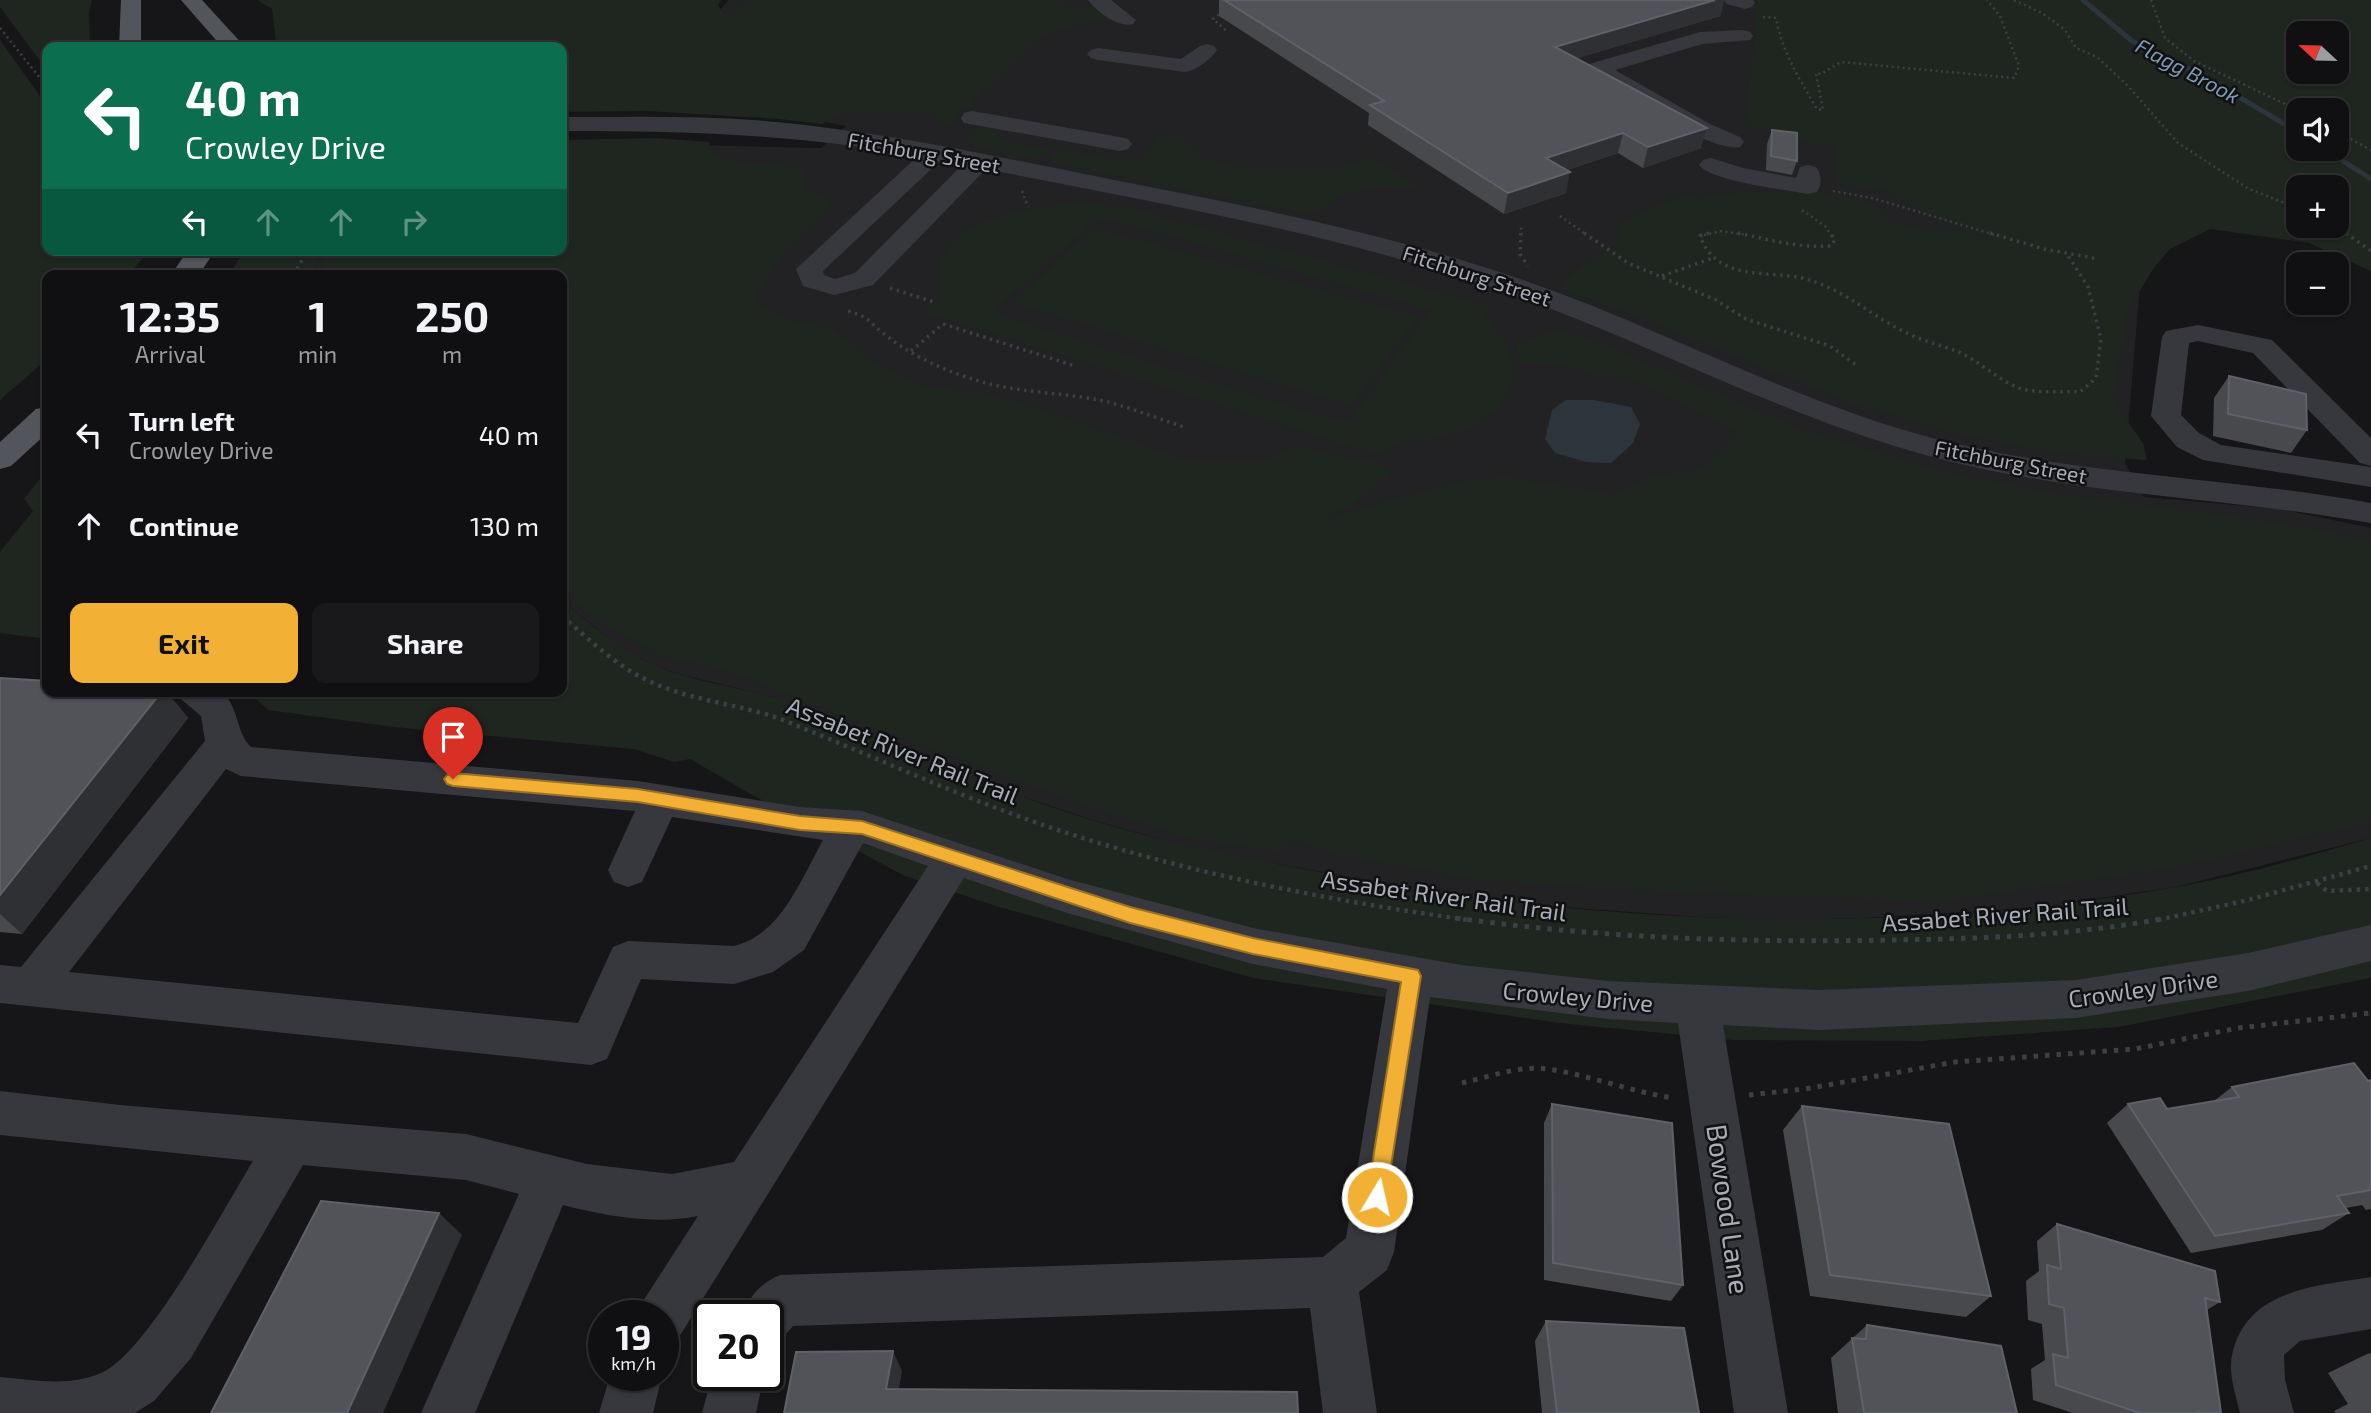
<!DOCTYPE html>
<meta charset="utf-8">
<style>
body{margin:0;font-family:"Exo 2",sans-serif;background:#19191b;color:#f1f3f6;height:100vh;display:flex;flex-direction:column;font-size:26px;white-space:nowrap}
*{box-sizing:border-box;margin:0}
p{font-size:23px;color:#9c9d9f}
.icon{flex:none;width:38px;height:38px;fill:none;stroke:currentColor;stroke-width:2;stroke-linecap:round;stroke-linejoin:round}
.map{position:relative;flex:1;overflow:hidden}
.drawer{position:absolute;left:42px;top:270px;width:525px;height:427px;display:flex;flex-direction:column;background:#101012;border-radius:14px;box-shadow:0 2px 5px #0004,0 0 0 2px #303032}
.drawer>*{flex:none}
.banner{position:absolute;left:42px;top:42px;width:525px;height:214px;border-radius:14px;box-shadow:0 2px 5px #0004,0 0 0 2px #303032;background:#0b6e4f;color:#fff;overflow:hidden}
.needle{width:46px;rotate:292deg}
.fabs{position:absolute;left:2286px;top:21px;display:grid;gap:14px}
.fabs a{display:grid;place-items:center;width:63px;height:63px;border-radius:14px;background:#101012;box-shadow:0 2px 5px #0004,0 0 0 2px #303032;font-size:35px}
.speed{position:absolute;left:588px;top:1300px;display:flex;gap:14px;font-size:35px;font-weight:700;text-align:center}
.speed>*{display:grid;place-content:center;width:91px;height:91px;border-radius:50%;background:#101012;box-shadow:0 2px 5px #0004,0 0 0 2px #303032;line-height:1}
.speed small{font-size:18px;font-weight:400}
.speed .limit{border:4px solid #111;border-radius:10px;background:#fff;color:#111}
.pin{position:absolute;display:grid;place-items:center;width:60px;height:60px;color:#fff;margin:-72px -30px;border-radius:50% 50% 50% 0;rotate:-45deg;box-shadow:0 0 7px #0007}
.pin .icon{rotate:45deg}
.me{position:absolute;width:77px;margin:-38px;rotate:9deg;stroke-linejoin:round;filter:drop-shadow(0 0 5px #0008)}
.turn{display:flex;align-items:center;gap:24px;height:147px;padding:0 28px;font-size:32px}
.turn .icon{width:91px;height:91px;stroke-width:2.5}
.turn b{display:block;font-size:49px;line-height:60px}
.lanes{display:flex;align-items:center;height:66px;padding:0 28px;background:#0003;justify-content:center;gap:35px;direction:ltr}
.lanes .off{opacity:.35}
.eta{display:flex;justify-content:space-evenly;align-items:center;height:119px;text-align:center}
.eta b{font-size:42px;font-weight:700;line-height:49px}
.button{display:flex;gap:14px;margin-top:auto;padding:14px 28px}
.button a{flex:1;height:80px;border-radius:14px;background:#f2b134;color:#111;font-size:28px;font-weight:700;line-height:80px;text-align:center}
.button a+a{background:#19191b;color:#f1f3f6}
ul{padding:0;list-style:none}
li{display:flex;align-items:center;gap:21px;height:91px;padding:0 28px}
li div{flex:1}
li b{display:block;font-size:26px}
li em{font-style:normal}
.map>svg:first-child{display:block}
.built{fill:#222225}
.green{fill:#1e261f;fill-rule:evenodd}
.water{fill:#2c353c}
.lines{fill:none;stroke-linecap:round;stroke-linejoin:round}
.stream{stroke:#2c353c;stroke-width:5}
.path-far3{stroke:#3d3f44;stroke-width:2.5;stroke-dasharray:2 3.5;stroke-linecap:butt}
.path-far2{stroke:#3d3f44;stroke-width:3.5;stroke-dasharray:2.5 4.5;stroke-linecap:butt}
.path-far1{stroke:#3d3f44;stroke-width:4.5;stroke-dasharray:3.5 5;stroke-linecap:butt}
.path{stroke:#3d3f44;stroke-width:5;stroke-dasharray:4.5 7;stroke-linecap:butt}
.minor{fill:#37383d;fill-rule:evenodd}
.major{fill:#53555c;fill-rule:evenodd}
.wall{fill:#47494d}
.shaded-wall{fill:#2f3033}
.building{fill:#525359;stroke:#5f6168;stroke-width:2}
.route{fill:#f2b134;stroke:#9d7322;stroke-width:2}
.labels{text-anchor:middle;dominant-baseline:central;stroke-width:5;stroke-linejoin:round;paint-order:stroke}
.far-water-label{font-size:21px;font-style:italic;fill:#7f9bb3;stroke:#111113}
.far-street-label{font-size:21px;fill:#a8adb8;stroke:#111113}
.street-label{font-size:24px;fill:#a8adb8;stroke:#111113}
.near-street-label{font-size:28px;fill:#a8adb8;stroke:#111113}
</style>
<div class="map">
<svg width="2371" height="1413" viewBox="0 0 2371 1413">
<rect width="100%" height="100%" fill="#161618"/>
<path class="built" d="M729 0H2029L2156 95 2125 463 2144 497 2280 509 2371 528V838L2176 887 2030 908 1865 918 1789 920 1700 917 1533 905 1445 894 1204 851 1092 820 1014 794 923 760 801 706 774 697 686 676 658 667 625 651 562 601V275H311L324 250H562V142L821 148 846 126 645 91Z"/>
<g class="green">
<path d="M0 0H92L89 12 90 47H47V70L0 7Z"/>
<path d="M257 0H721L718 5 724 15H734L749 0H1061L1073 9 1095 5 1106 13 1102 20 1059 30 1040 39 949 125 934 121 937 113 843 111 822 124 779 119 646 111 562 112V47H281L276 41 272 9Z"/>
<path d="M1755 0H2371V271L2309 243 2210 229 2170 249 2153 269 2128 311 2113 401 2143 443 2147 460 2063 454 1960 435 1851 403 1630 314 1559 289 1579 267 1617 245 1619 223 1680 196 1699 198 1746 192H1815L1869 201 1891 223 1932 231 1979 230 1912 206 1886 191 1833 183 1837 147 1792 140 1793 132 1745 126 1756 21ZM2298 33H2336V72H2298ZM2298 110H2336V149H2298ZM2298 187H2336V226H2298Z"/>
<path d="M0 40 47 106V250H150L128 275H47V359L0 400Z"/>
<path d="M984 127 993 128C1001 147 1032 145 1050 148L1039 160 981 149 967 143C968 132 974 130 984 127Z"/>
<path d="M1162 133 1184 137 1202 158 1252 169H1336L1371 156 1421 189 1368 187 1341 197 1313 215 1047 162 1058 149 1117 159 1120 157 1140 160Z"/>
<path d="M655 138 709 142 711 153 742 163 801 167 805 187 835 203 786 250 753 301 791 321 830 327 867 357 919 386 985 393 1040 409 1193 462H1260L1297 445 1356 459 1373 460 1392 472 1350 506 1325 518 1451 484 1502 476 1615 494 1652 476 1699 469 1739 433 1632 379 1592 375 1559 363 1519 364 1517 344 1556 329 1593 340 1800 429 1947 473 2073 496 2273 522 2371 540V822L2167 869 1941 901 1692 893 1486 881 1330 853 1295 839 1282 852 1188 838 1066 799 839 715 732 672 664 657 600 623 562 590V275H320L327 250H562V140Z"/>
<path d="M1084 203 1128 208 1490 306 1483 317C1498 327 1512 348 1513 367 1516 413 1463 434 1426 440 1417 442 1402 440 1394 445 1390 446 1386 453 1383 456L922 312 940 297C919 220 1032 205 1084 203ZM1099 218 1111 219 1431 310 1349 421 1320 416 1011 319 993 310Z"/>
<path d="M1095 228 1418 317 1351 406 1012 302Z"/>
<path d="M245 250H278L276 259 282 250H324L311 275H229Z"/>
<path d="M47 470V639L0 633V552L33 511 24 499Z"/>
<path d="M562 601C591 624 620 650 654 665 703 686 759 688 808 709 900 749 992 789 1088 819 1170 844 1253 860 1336 875 1610 926 1895 936 2170 888 2238 877 2305 857 2371 838V978L2118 1027 1920 1041 1733 1040 1559 1023 1253 978 996 906 905 876 754 796 690 759 674 762 634 749 394 727 268 710 247 691H562Z"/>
</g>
<path class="water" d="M1566 400H1594L1631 407 1640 424 1633 443 1611 463 1586 462 1555 453 1545 439 1552 410Z"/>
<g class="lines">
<g class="stream">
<path d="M2083 0 2132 41 2207 78 2298 132"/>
<path d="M2324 149 2371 179"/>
</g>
<g class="path-far3">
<path d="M2014 0 2042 13 2065 30 2076 48 2097 57 2128 86 2178 143 2249 189 2298 208"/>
<path d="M2151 0 2165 38 2194 61 2298 110"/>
<path d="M1223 11 1213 19 1228 32"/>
<path d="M1763 17 1776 18C1782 52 1800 80 1817 109L1823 110 1816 73 1821 74 1841 62 2014 78 2019 66 2000 16 1987 0"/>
<path d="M0 28 47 87"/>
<path d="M2336 131 2371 150"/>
<path d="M1022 191 1028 207"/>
<path d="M1833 191 1876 199 1995 235"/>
<path d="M1802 210 1826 227 1831 235"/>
<path d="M1560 216 1587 235"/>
<path d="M2336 226 2348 235"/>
<path d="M1521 235V226"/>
<path d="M1704 235 1721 231 1746 235"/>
</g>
<g class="path-far2">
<path d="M1521 233 1520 254 1528 266"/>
<path d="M1584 233 1628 263 1716 300 1746 319 1830 346 1856 365"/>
<path d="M1709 233 1700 236C1717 282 1767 270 1802 278 1842 288 1866 312 1901 330 1919 340 1938 344 1956 351 1978 359 2004 386 2026 390 2043 393 2063 391 2080 392L2096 378 2101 339 2088 287 2067 254"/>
<path d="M1738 233C1770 240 1798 248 1831 246L1835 240 1830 233"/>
<path d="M1990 233 2044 249 2099 259"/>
<path d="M2346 233 2371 251"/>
<path d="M294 275 307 250"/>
<path d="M1662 276 1713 258"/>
<path d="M890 288 934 302"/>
<path d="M848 311C873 319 865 319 883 333 909 355 947 372 979 381 1023 394 1069 392 1112 403 1136 410 1160 419 1184 427"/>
<path d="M911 351 943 324 1075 366"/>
</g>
<g class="path-far1">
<path d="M562 616C590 640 617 667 651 682 694 702 744 704 788 722 875 757 960 797 1049 827 1185 873 1327 900 1468 920"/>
<path d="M2317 883 2327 891 2371 889"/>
<path d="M2158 920 2244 901 2371 866"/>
</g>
<g class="path">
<path d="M1456 918C1600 938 1745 943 1891 940 1983 939 2076 935 2167 918"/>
<path d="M1462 1083C1489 1077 1520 1065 1547 1069 1590 1075 1631 1092 1674 1098"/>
<path d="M1749 1095 1805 1089 1955 1062 2135 1049 2238 1028 2371 1013"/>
</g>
<g class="minor">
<path d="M1088 0H1111L1136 20 1133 24C1118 28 1097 12 1088 0Z"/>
<path d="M1724 0H1753L1755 3 1752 7 1745 9 1727 4Z"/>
<path d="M1743 30 1750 32 1753 36 1750 40 1702 44 1615 70 1710 124 1740 137 1744 142 1740 147C1713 154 1617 90 1589 74L1586 69 1589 64 1700 32Z"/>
<path d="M1207 44 1214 46 1217 50C1210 60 1197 70 1185 72L1098 60 1091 58 1087 54 1091 50 1098 48 1181 59 1200 46Z"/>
<path d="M972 111 1120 137 1128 139 1132 144 1128 149 1120 151 964 123 961 118 964 113Z"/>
<path d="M562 117C634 117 706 115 777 122 889 133 999 157 1109 179 1249 206 1391 234 1526 281 1664 329 1794 402 1936 439 2078 475 2227 477 2371 503V523C2220 496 2063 495 1915 452 1773 412 1644 340 1505 292 1336 233 1160 204 986 169L873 285 834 295 803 286 796 269 918 156C799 134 682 131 562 131ZM941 160 963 164 855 273 835 279 824 275 823 271Z"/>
<path d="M1711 158 1743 168 1796 178 1800 167 1808 165 1816 167C1822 174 1822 185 1817 192L1808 194C1787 190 1710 181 1699 165L1703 160Z"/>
<path d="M2198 325 2272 340 2371 438V466L2360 463 2253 353 2198 341 2189 343 2181 415 2199 433 2221 445 2371 467V487L2203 460 2177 447 2151 416 2162 337 2166 331Z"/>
<path d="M177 691H222C240 710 236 733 251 747L638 781 800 807 862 811 1067 879 1253 928 1461 965 1608 981 1819 990 2076 980 2248 953 2371 925V961L2248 991 2076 1018 1819 1030 1723 1025 1788 1413H1734L1678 1023 1608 1019 1430 997 1394 1252 1387 1270 1359 1292 1377 1413H1323L1310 1308 793 1326 786 1334 768 1342V1316H742C751 1295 759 1284 780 1275L1323 1257 1346 1238 1387 989 1253 964 1067 913 964 878 681 1334 663 1342V1316H637L645 1298 698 1216C655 1225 605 1216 563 1205L475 1413H421L519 1194 466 1180 303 1165 191 1358 154 1401 135 1413H0V1377C33 1380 69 1387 101 1373 147 1354 224 1208 253 1161L0 1135V1091L120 1105 466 1134 587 1164 672 1174 734 1162 928 866 863 843 804 950 773 972 734 984 641 979 607 1059 591 1065 0 1003V965L21 967 205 741 201 716 182 700ZM226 769 241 776 635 811 608 870 614 882 628 887 642 882 672 817 823 840C801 879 781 935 734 946L628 941 613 947 578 1023 69 972Z"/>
<path d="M2371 1277V1329L2300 1341 2284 1355 2285 1380 2294 1413H2240C2236 1395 2228 1374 2232 1355 2246 1289 2316 1286 2371 1277Z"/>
<path d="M610 1376H662L653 1413H599Z"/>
<path d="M712 1376H764L756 1413H702Z"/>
</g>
<g class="major">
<path d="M121 0H141V47H119Z"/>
<path d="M181 0H202L245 47H222Z"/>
<path d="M188 250H215L199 275H171Z"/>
<path d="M47 407V433L11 466 0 469V442L36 409Z"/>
</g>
</g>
<g class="wall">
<path d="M1219 0H1724L1720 16 1577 58 1701 148 1643 168 1618 153 1567 170 1566 193 1504 214 1368 125 1369 113 1219 16Z"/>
<path d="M1772 130 1797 161 1792 175 1766 170 1767 144Z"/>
<path d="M2229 376 2307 430 2291 453 2213 436 2214 398Z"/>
<path d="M0 678 47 691H166L188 718 22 934 0 932Z"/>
<path d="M2371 1080V1209L2366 1210 2362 1205 2346 1208 2349 1213 2322 1230 2191 1253 2107 1123 2128 1104 2167 1109 2214 1101 2232 1087Z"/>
<path d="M1552 1104 1683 1285 1671 1301 1544 1280V1123Z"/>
<path d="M1802 1106 1991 1296 1966 1317 1810 1296 1783 1130Z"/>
<path d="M2057 1224 2220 1302 2207 1310 2221 1413H2073L2033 1400 2031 1369 2045 1360 2042 1324 2028 1320 2026 1281 2039 1271 2037 1241Z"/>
<path d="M1546 1321 1699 1413H1542L1535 1341Z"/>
<path d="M1867 1325 2017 1413H1838L1831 1358Z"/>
<path d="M2371 1353V1413H2336L2334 1411 2348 1404 2328 1373 2367 1354Z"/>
</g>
<g class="shaded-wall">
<path d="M1715 0H1724L1720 16 1551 66 1555 47Z"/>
<path d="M1707 128 1701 148 1643 168 1648 147Z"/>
<path d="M1623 133 1618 153 1542 178 1546 158Z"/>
<path d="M1570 172 1566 193 1504 214 1508 193Z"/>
<path d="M162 691H166L188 718 22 934 0 914V895Z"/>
<path d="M439 1213 462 1235 383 1413H347Z"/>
<path d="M893 1351 902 1371 896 1408 886 1389Z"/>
</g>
<g class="building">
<path d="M1224 0H1715L1555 47 1707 128 1648 147 1623 133 1546 158 1570 172 1508 193 1370 105 1384 101Z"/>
<path d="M1772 130 1797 133V161L1771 156Z"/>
<path d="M2229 376 2306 394 2307 430 2228 414Z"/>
<path d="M0 678 47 681V691H162L0 895Z"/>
<path d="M2354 1063 2368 1081 2371 1080V1190L2337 1196 2349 1213 2215 1236 2128 1104 2160 1098 2167 1109 2239 1097 2232 1087Z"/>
<path d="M1552 1104 1672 1123 1683 1285 1553 1263Z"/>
<path d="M1802 1106 1949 1124 1991 1296 1830 1275Z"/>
<path d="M321 1201 439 1213 347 1413H211Z"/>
<path d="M2057 1224 2215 1271 2220 1302 2205 1298 2221 1413H2203L2199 1412V1413H2140L2056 1385 2053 1354 2068 1358 2064 1308 2049 1304 2047 1265 2061 1269Z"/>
<path d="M1546 1321 1684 1328 1699 1413H1557Z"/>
<path d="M1867 1325 2001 1346 2017 1413H1864L1852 1338 1866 1339Z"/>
<path d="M893 1351 886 1389 1297 1392 1298 1413H784L796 1352Z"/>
</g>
<path class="route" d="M453 773 638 789 800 816 862 821 1130 907 1253 938 1418 970 1421 976 1385 1204 1377 1207 1370 1204 1367 1197 1401 982 1253 954 1130 923 862 834 800 830 638 802 453 786 447 784 444 779 447 775Z"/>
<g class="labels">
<g class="far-water-label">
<text transform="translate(2188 70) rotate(28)">Flagg Brook</text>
</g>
<g class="far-street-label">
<text transform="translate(924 152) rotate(10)">Fitchburg Street</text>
<text transform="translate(1477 275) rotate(18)">Fitchburg Street</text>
<text transform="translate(2011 461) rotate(11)">Fitchburg Street</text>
</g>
<g class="street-label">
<text transform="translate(903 750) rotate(22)">Assabet River Rail Trail</text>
<text transform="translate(1444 895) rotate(8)">Assabet River Rail Trail</text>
<text transform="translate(2005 914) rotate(-4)">Assabet River Rail Trail</text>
<text transform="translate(2143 988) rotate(-8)">Crowley Drive</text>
<text transform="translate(1578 996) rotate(5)">Crowley Drive</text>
</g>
<g class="near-street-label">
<text transform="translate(1729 1209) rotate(82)">Bowood Lane</text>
</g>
</g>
</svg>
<div class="fabs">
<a><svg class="needle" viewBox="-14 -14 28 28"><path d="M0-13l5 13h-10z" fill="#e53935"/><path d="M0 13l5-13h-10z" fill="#9c9d9f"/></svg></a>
<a><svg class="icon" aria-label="sound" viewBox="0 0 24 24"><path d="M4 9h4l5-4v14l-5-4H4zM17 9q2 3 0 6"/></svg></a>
<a>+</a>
<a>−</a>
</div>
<div class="speed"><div>19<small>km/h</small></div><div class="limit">20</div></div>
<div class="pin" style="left:453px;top:779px;background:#d93025"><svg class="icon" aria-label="arrive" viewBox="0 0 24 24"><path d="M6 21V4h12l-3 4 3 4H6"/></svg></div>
<svg class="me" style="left:1377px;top:1197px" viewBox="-20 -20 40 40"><circle r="17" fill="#f2b134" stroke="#fff" stroke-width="3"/><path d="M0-11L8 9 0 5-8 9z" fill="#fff"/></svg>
<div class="banner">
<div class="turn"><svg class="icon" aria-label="left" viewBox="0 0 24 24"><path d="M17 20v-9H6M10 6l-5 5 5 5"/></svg><div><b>40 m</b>Crowley Drive</div></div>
<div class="lanes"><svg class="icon" aria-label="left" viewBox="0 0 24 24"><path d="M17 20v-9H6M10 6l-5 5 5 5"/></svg><svg class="icon off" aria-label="ahead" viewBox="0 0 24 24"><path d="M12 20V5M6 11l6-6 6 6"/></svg><svg class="icon off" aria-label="ahead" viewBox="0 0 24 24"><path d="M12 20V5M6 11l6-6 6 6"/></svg><svg class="icon off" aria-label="right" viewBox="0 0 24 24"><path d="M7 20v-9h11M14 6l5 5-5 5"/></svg></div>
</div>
<section class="drawer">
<div class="eta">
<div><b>12:35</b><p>Arrival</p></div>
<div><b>1</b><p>min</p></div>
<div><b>250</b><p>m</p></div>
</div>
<ul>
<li><svg class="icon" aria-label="left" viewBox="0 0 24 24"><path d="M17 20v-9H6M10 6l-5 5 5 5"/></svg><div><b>Turn left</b><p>Crowley Drive</p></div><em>40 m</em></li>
<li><svg class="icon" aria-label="ahead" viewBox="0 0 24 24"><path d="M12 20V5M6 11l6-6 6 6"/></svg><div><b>Continue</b></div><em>130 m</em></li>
</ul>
<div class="button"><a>Exit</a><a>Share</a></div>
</section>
</div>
